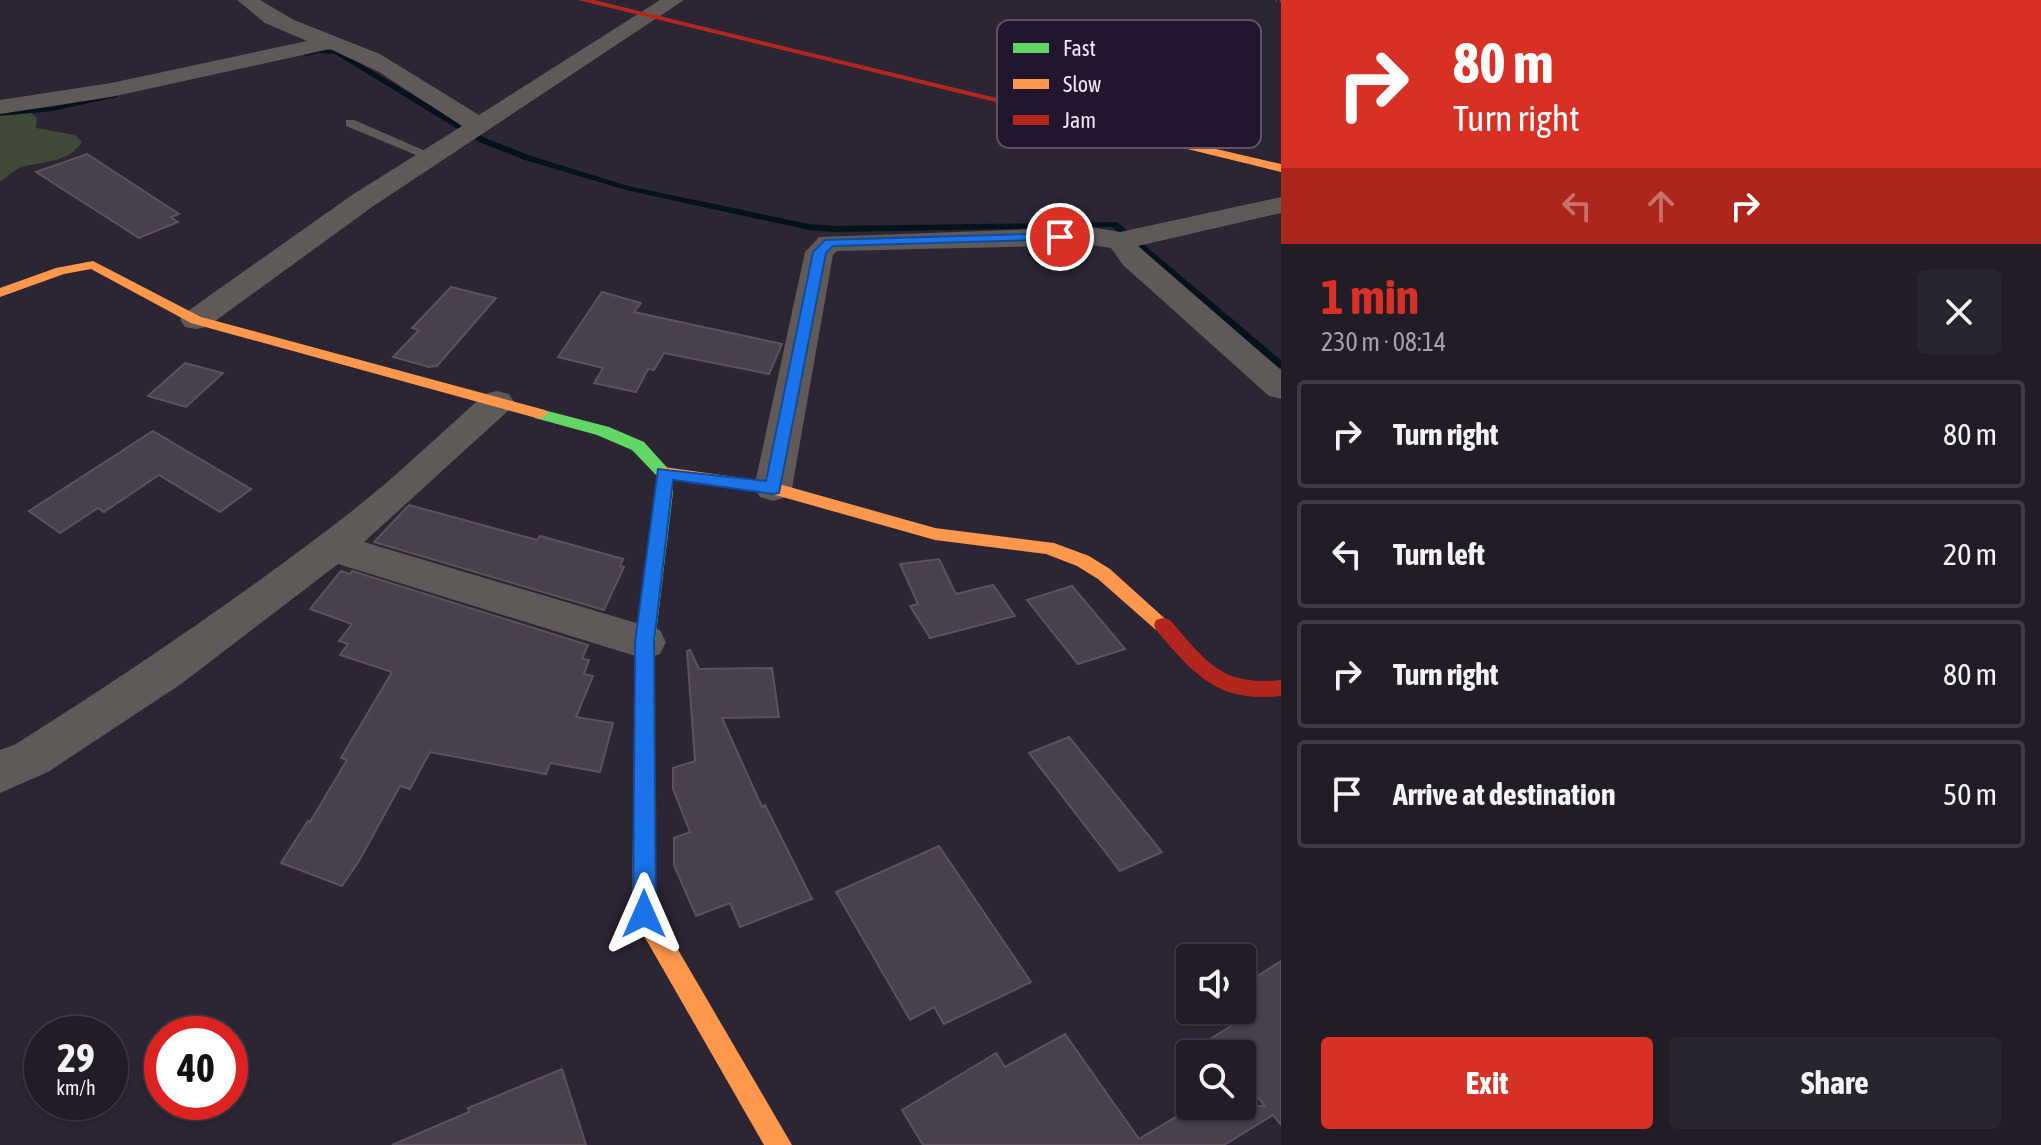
<!DOCTYPE html>
<meta charset="utf-8">
<style>
body{margin:0;font-family:"Asap Condensed",sans-serif;background:#29252e;color:#f1f3f6;height:100vh;display:flex;flex-direction:column;font-size:30px;white-space:nowrap}
*{box-sizing:border-box;margin:0}
p{font-size:26px;color:#a2a1a7}
.icon{flex:none;width:44px;height:44px;fill:none;stroke:currentColor;stroke-width:2;stroke-linecap:round;stroke-linejoin:round}
.map{position:relative;flex:1;overflow:hidden}
.panel{display:flex;flex-direction:column;background:#211c26;width:760px}
.panel>*{flex:none}
.guide{background:#d93025;color:#fff;overflow:hidden}
.controls{position:absolute;left:1176px;top:944px;display:grid;gap:16px}
.controls a{display:grid;place-items:center;width:80px;height:80px;border-radius:8px;background:#211c26;box-shadow:0 2px 6px #0004,0 0 0 2px #3e3a43;font-size:40px}
.speed{position:absolute;left:24px;top:1016px;display:flex;gap:16px;font-size:40px;font-weight:700;text-align:center}
.speed>*{display:grid;place-content:center;width:104px;height:104px;border-radius:50%;background:#211c26;box-shadow:0 2px 6px #0004,0 0 0 2px #3e3a43;line-height:1}
.speed small{font-size:20px;font-weight:400}
.speed .limit{border:12px solid #d22;background:#fff;color:#111}
.pin{position:absolute;display:grid;place-items:center;width:68px;height:68px;color:#fff;margin:-34px;border:4px solid #fff;border-radius:50%;box-shadow:0 2px 8px #0007}
.me{position:absolute;width:88px;margin:-44px;rotate:0deg;stroke-linejoin:round;filter:drop-shadow(0 0 6px #0008)}
.turn{display:flex;align-items:center;gap:28px;height:168px;padding:0 40px;font-size:36px}
.turn .icon{width:104px;height:104px;stroke-width:2.5}
.turn b{display:block;font-size:56px;line-height:68px}
.lanes{display:flex;align-items:center;height:76px;padding:0 40px;background:#0003;justify-content:center;gap:40px;direction:ltr}
.lanes .off{opacity:.35}
.round{display:grid;place-items:center;flex:none;width:84px;height:84px;border-radius:8px;background:#29252e}
.head{display:flex;align-items:center;justify-content:space-between;height:136px;padding:0 40px}
h1{font-size:48px;font-weight:700;line-height:60px;color:#d93025}
.action{display:flex;gap:16px;margin-top:auto;padding:16px 40px}
.action a{flex:1;height:92px;border-radius:8px;background:#d93025;color:#fff;font-size:32px;font-weight:700;line-height:92px;text-align:center}
.action a+a{background:#29252e;color:#f1f3f6}
ul{padding:0;list-style:none}
li{display:flex;align-items:center;gap:24px;height:108px;margin:0 16px 12px;padding:0 24px;border:4px solid #3e3a43;border-radius:8px}
li div{flex:1}
li b{display:block;font-size:30px}
li em{font-style:normal}
main{display:flex;flex:1;min-height:0}
.map>svg:first-child{display:block}
.green{fill:#424837}
.lines{fill:none;stroke-linecap:round;stroke-linejoin:round}
.stream{fill:#04121c;fill-rule:evenodd}
.building{fill:#48404a;stroke:#5b525c;stroke-width:2}
.path{stroke:#605b5e;stroke-width:3;stroke-dasharray:1 3;stroke-linecap:butt}
.lane{fill:#5f5958;fill-rule:evenodd}
.street{fill:#5f5958;fill-rule:evenodd}
.fast{fill:#63d668;fill-rule:evenodd}
.slow{fill:#ff974d;fill-rule:evenodd}
.jam{fill:#b3261e;fill-rule:evenodd}
.route{fill:#1a73e8;stroke:#114b97;stroke-width:2}
.key{fill:#22152e;stroke:#5f546a;stroke-width:2}
.key-label{font-size:22px;fill:#eee6f7}
</style>
<main>
<div class="map">
<svg width="1281" height="1145" viewBox="0 0 1281 1145">
<rect width="100%" height="100%" fill="#2c2533"/>
<path class="green" d="M27 109 37 118 36 128 75 135 82 142C68 163 44 161 22 167 14 169 7 178 0 182V111Z"/>
<g class="lines">
<g class="stream">
<path d="M320 49 339 51 485 138 531 156 628 186 809 224 835 226 1117 222 1281 360V368L1278 367 1112 227 835 232 809 230 626 190 525 160 479 142 335 54 320 53 305 56 302 54Z"/>
<path d="M115 94 117 95V97L52 111 0 116V112L52 107Z"/>
</g>
</g>
<g class="building">
<path d="M87 154 179 214 171 217 178 222 139 238 36 172Z"/>
<path d="M451 287 496 298 437 366 429 367 393 357 419 330 412 328Z"/>
<path d="M602 292 641 303 634 312 782 344 769 374 664 353 654 370 648 369 636 392 594 383 603 368 558 357Z"/>
<path d="M185 363 223 373 186 407 148 396Z"/>
<path d="M153 431 251 489 220 512 159 475 104 512 98 508 60 533 29 511Z"/>
<path d="M409 505 537 540 540 536 623 559 620 566 624 567 604 610 374 542Z"/>
<path d="M939 559 956 594 993 585 1015 616 930 638 910 606 918 604 900 564Z"/>
<path d="M341 571 350 574 352 571 588 645 582 659 589 660 584 674 593 676 576 717 613 723 600 772 550 763 546 774 430 752 410 789 400 786 359 861 342 886 281 863 308 821 310 822 347 760 341 758 392 672 340 655 348 644 339 641 352 624 310 609Z"/>
<path d="M1072 586 1125 649 1078 664 1027 600Z"/>
<path d="M690 650 699 669 772 668 779 717 722 718 762 807 765 805 812 899 740 927 730 903 696 916 674 865V838L690 832 673 789V768L695 761 687 651Z"/>
<path d="M1069 737 1162 852 1120 871 1029 753Z"/>
<path d="M939 846 1031 982 944 1024 934 1007 910 1020 836 892Z"/>
<path d="M1281 961V1125L1273 1115 1224 1145H923L902 1110 996 1053 1005 1067 1065 1034 1139 1139 1194 1106H1265L1242 1078V1054H1222L1210 1039 1242 1019V986Z"/>
<path d="M562 1069 586 1145H392L469 1112 468 1108Z"/>
</g>
<g class="lines">
<path class="path" d="M1276 0 1281 1"/>
<path class="lane" d="M346 120H354L437 156 426 159 346 126Z"/>
<g class="street">
<path d="M237 0H260L294 20 380 54 479 115 660 0H684L372 207 207 327 196 329 185 327 180 320 185 313 352 195 462 126 379 72 330 49 111 97 0 114V100L111 83 307 41 265 23Z"/>
<path d="M1281 197V213L1138 246 1281 370V399L1269 396 1123 265 1111 248 1090 245 837 251 833 255 792 488 786 497 773 501 760 497 754 488 805 252 819 237 1090 227 1120 232Z"/>
<path d="M497 391 509 394 514 402 509 410 364 542 660 630 666 642 660 654 645 659 338 564 181 684 48 772 0 793V750L16 744C131 671 244 595 352 511 398 475 441 433 485 394Z"/>
</g>
<path class="fast" d="M540 409 609 427 644 442 672 473 673 492 655 642V834L652 841 644 844 636 841 633 834 635 642 657 492 656 475 632 450 597 435 535 418 532 414 535 410Z"/>
<g class="slow">
<path d="M1126 128 1281 164V172L1122 133V129Z"/>
<path d="M93 261 201 317 545 410 548 414 540 419 191 323 91 269 64 274 0 297V288L56 268Z"/>
<path d="M664 467 772 482 935 528 1054 543 1089 556 1110 569 1172 625 1170 630H1156L1098 579 1077 566 1046 554 935 540 772 494 658 477 656 473Z"/>
<path d="M644 824 652 827 655 834 656 912 792 1145H764L636 922 632 914 633 834 636 827Z"/>
</g>
<g class="jam">
<path d="M578 0H594L1132 131 1126 134Z"/>
<path d="M1163 618 1170 620C1207 662 1220 686 1281 680V696C1217 703 1195 675 1156 630L1154 625 1156 620Z"/>
</g>
</g>
<path class="route" d="M1060 233 1066 237 1064 239 833 246 826 253 779 493 773 494 673 480 654 642 656 914 653 922 644 926 636 922 633 914 635 642 658 469 766 481 813 252 825 240Z"/>
<rect x="997" y="20" width="264" height="128" rx="12" class="key"/>
<rect x="1013" y="43" width="36" height="10" fill="#63d668"/>
<rect x="1013" y="79" width="36" height="10" fill="#ff974d"/>
<rect x="1013" y="115" width="36" height="10" fill="#b3261e"/>
<g class="key-label">
<text x="1063" y="56">Fast</text>
<text x="1063" y="92">Slow</text>
<text x="1063" y="128">Jam</text>
</g>
</svg>
<div class="controls">
<a><svg class="icon" aria-label="sound" viewBox="0 0 24 24"><path d="M4 9h4l5-4v14l-5-4H4zM17 9q2 3 0 6"/></svg></a>
<a><svg class="icon" aria-label="search" viewBox="0 0 24 24"><circle cx="10" cy="10" r="6"/><path d="M15 15l6 6"/></svg></a>
</div>
<div class="speed"><div>29<small>km/h</small></div><div class="limit">40</div></div>
<div class="pin" style="left:1060px;top:237px;background:#d93025"><svg class="icon" aria-label="arrive" viewBox="0 0 24 24"><path d="M6 21V4h12l-3 4 3 4H6"/></svg></div>
<svg class="me" style="left:644px;top:914px" viewBox="-20 -20 40 40"><path d="M0-17L14 15 0 8-14 15z" fill="#1a73e8" stroke="#fff" stroke-width="4"/></svg>
</div>
<section class="panel">
<div class="guide">
<div class="turn"><svg class="icon" aria-label="right" viewBox="0 0 24 24"><path d="M7 20v-9h11M14 6l5 5-5 5"/></svg><div><b>80 m</b>Turn right</div></div>
<div class="lanes"><svg class="icon off" aria-label="left" viewBox="0 0 24 24"><path d="M17 20v-9H6M10 6l-5 5 5 5"/></svg><svg class="icon off" aria-label="ahead" viewBox="0 0 24 24"><path d="M12 20V5M6 11l6-6 6 6"/></svg><svg class="icon" aria-label="right" viewBox="0 0 24 24"><path d="M7 20v-9h11M14 6l5 5-5 5"/></svg></div>
</div>
<div class="head"><div><h1>1 min</h1><p>230 m · 08:14</p></div><a class="round"><svg class="icon" aria-label="close" viewBox="0 0 24 24"><path d="M6 6l12 12M18 6L6 18"/></svg></a></div>
<ul>
<li><svg class="icon" aria-label="right" viewBox="0 0 24 24"><path d="M7 20v-9h11M14 6l5 5-5 5"/></svg><div><b>Turn right</b></div><em>80 m</em></li>
<li><svg class="icon" aria-label="left" viewBox="0 0 24 24"><path d="M17 20v-9H6M10 6l-5 5 5 5"/></svg><div><b>Turn left</b></div><em>20 m</em></li>
<li><svg class="icon" aria-label="right" viewBox="0 0 24 24"><path d="M7 20v-9h11M14 6l5 5-5 5"/></svg><div><b>Turn right</b></div><em>80 m</em></li>
<li><svg class="icon" aria-label="arrive" viewBox="0 0 24 24"><path d="M6 21V4h12l-3 4 3 4H6"/></svg><div><b>Arrive at destination</b></div><em>50 m</em></li>
</ul>
<div class="action"><a>Exit</a><a>Share</a></div>
</section>
</main>
